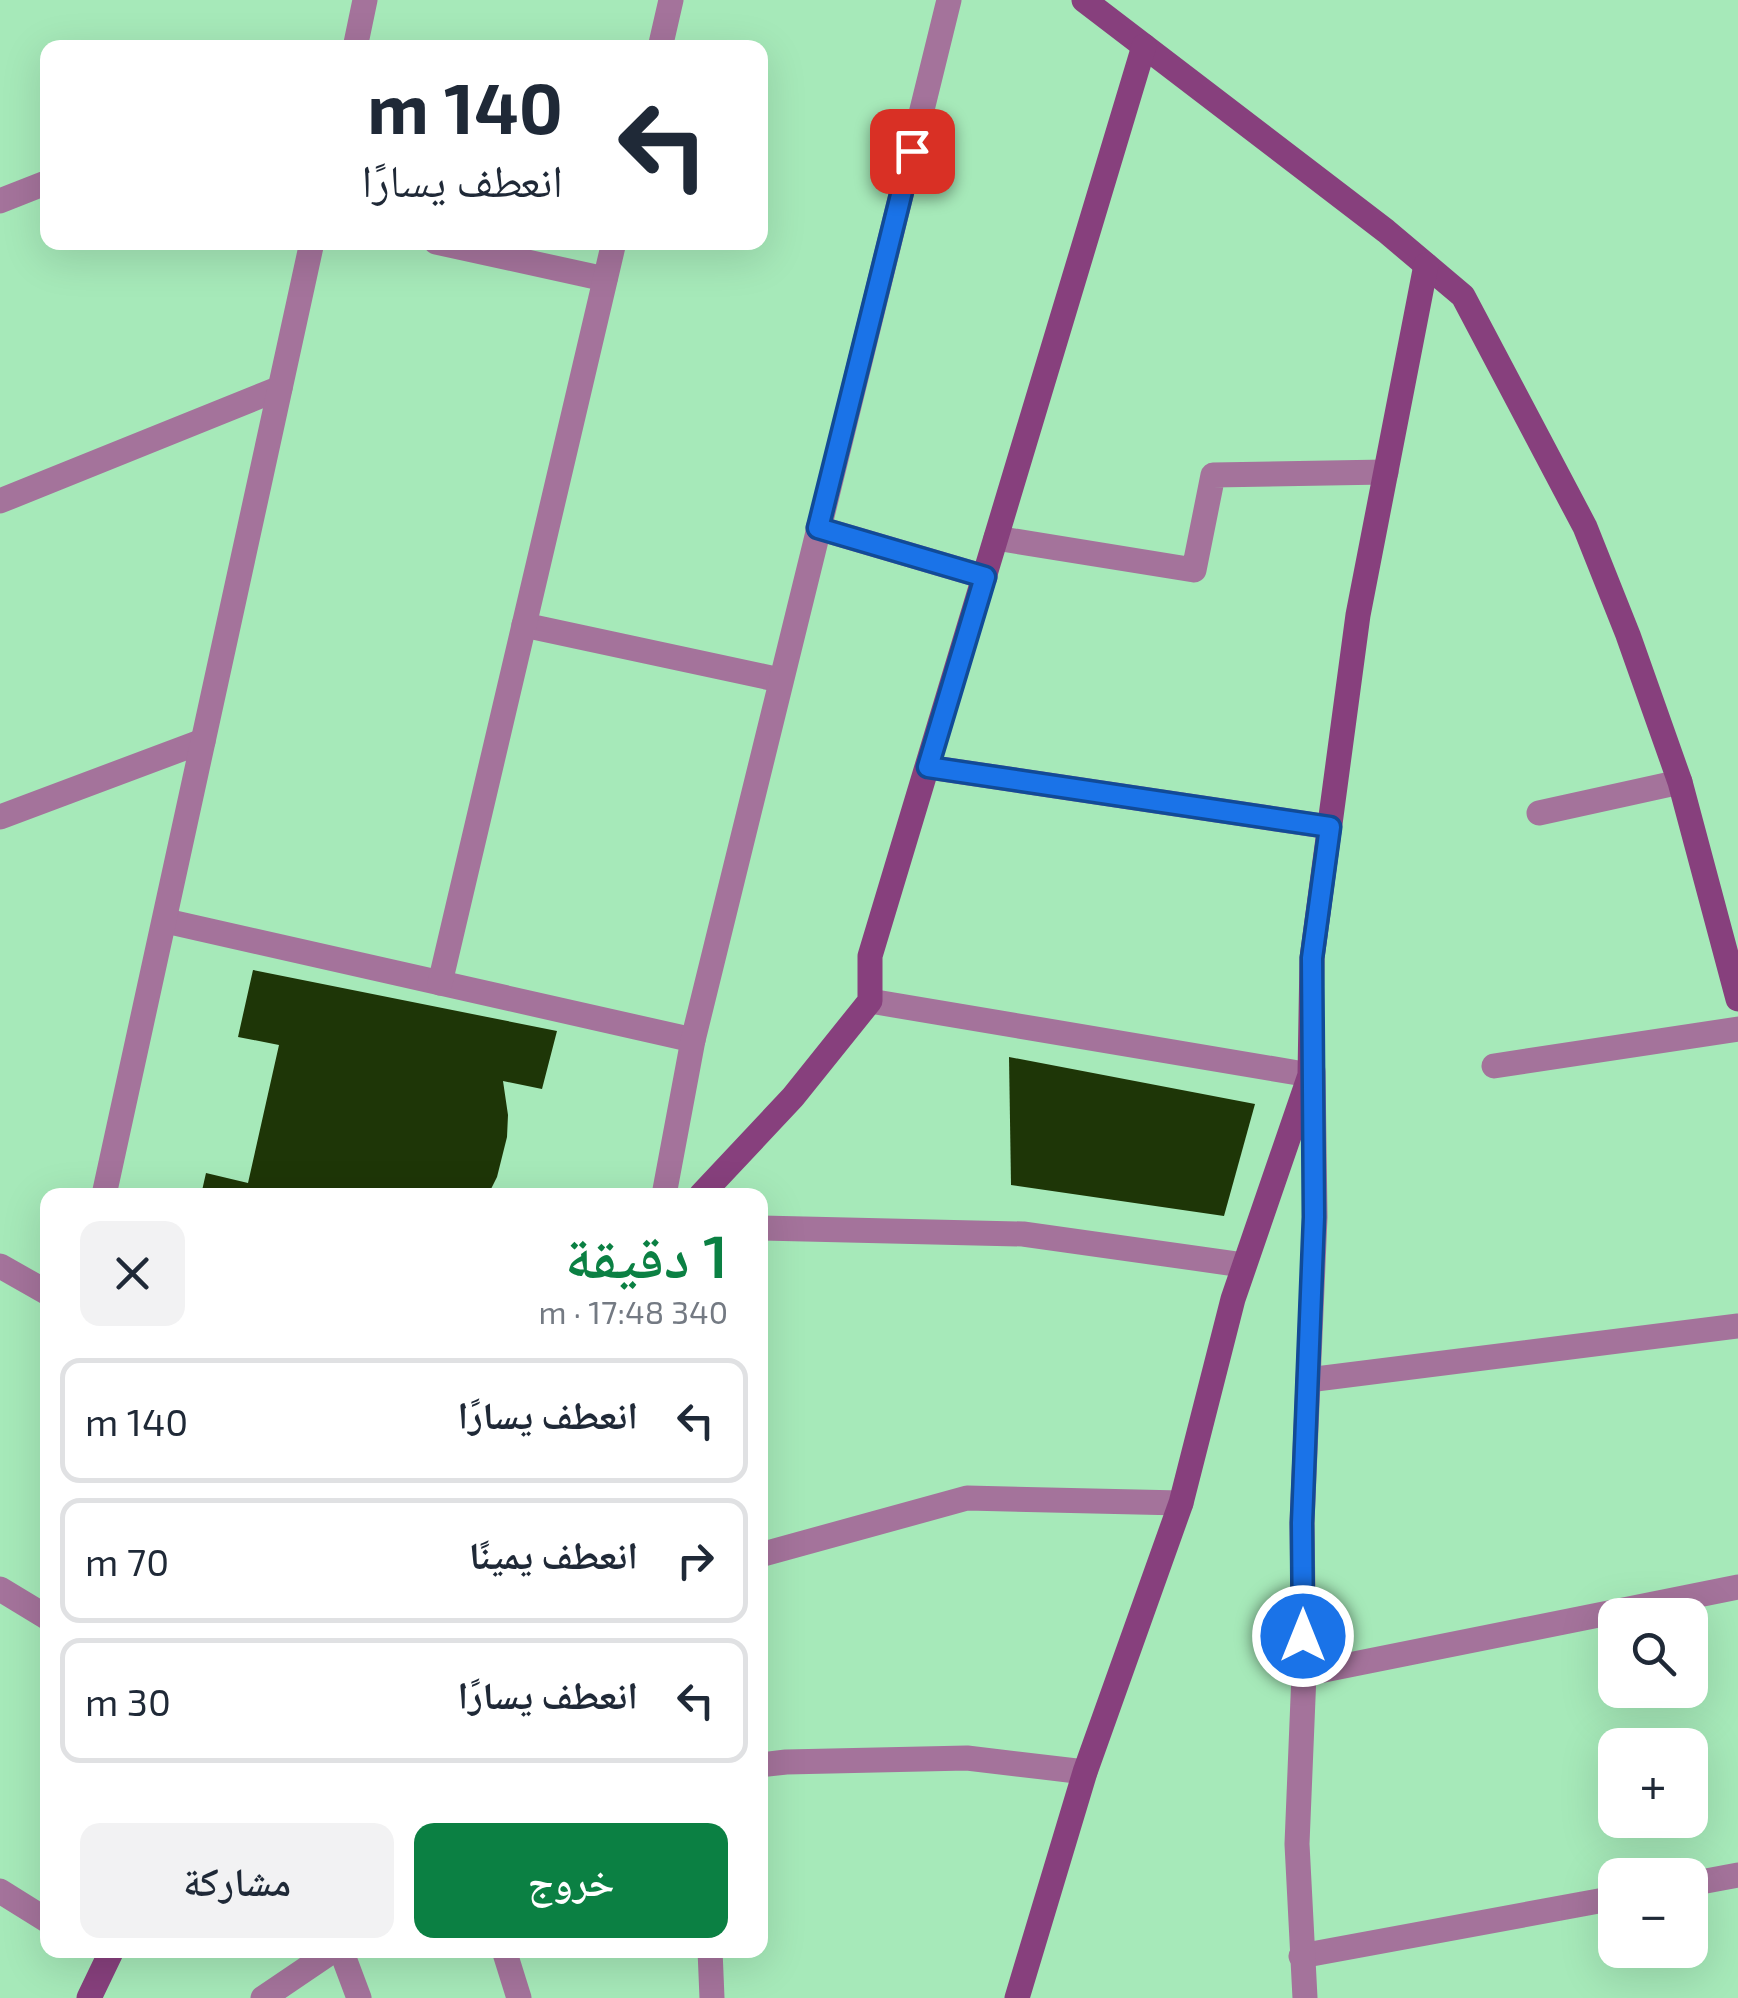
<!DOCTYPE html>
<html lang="ar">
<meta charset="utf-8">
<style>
body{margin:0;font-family:"Exo 2","Noto Naskh Arabic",sans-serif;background:#f2f2f3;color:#1f2937;direction:rtl;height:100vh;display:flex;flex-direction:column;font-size:38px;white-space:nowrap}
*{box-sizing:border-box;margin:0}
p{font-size:32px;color:#747a83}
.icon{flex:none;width:55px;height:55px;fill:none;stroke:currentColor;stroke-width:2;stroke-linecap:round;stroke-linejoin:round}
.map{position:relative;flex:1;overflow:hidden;direction:ltr}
.details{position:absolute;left:40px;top:1188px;width:728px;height:770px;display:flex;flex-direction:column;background:#fff;border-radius:20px;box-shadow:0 10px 40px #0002;direction:rtl}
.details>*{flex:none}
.top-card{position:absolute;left:40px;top:40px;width:728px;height:210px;border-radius:20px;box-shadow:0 10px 40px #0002;direction:rtl;background:#fff;color:#1f2937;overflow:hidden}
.buttons{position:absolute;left:1598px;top:1598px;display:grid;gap:20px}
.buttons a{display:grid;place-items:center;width:110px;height:110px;border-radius:20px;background:#fff;box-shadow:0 10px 40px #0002;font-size:50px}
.pin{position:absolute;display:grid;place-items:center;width:85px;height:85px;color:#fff;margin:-42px;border-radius:20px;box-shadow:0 5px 15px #0006}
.me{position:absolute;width:110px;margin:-55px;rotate:0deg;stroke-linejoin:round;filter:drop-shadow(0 0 8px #0008)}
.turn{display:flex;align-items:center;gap:35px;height:210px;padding:0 40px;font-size:45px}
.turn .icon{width:130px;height:130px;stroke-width:2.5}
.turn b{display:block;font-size:70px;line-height:85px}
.round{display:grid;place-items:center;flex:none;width:105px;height:105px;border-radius:20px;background:#f2f2f3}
.overview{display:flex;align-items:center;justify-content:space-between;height:170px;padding:0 40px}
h1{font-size:60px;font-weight:600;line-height:75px;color:#0b8043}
.cta{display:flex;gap:20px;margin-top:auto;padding:20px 40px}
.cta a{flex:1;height:115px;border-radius:20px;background:#0b8043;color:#fff;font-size:40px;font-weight:600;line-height:115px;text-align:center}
.cta a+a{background:#f2f2f3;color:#1f2937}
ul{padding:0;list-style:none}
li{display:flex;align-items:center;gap:30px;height:125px;margin:0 20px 15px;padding:0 20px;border:5px solid #e0e1e3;border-radius:20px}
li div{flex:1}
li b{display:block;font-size:38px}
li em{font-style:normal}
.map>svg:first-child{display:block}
.building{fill:#1e3607}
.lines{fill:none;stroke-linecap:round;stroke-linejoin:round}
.street{stroke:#a4739b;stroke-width:25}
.secondary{stroke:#87407d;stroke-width:25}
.route-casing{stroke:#114b97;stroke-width:25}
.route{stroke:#1a73e8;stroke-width:18}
</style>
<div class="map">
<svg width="1738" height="1998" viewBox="0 0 1738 1998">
<rect width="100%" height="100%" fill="#a6e9b9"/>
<g class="building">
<path d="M253 970 557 1031 542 1089 503 1081 508 1115 507 1137 497 1177 488 1195H201L206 1173 248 1183 279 1045 238 1037Z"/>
<path d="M1009 1057 1255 1104 1224 1216 1011 1185Z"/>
</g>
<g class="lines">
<g class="street">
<path d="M355 48 365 0"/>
<path d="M660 48 671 0"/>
<path d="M0 201 48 182"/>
<path d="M436 242 605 279"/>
<path d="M0 501 280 388"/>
<path d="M818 528 985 577"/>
<path d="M996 538 1194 570 1213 475 1386 472"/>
<path d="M524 625 780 680"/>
<path d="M928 767 1329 827"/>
<path d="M1539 813 1680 782"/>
<path d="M0 817 203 741"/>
<path d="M166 921 693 1040"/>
<path d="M440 983 614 242"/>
<path d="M870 1001 1310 1075"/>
<path d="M1494 1066 1738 1029"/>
<path d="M104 1195 312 242"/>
<path d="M664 1195 693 1040 949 0"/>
<path d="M760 1228 1023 1234 1243 1265"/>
<path d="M0 1266 48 1293"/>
<path d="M1308 1380 1738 1326"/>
<path d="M760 1555 967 1498 1181 1503"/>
<path d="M0 1589 48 1618"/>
<path d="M1304 1674 1738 1587"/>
<path d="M760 1765 786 1762 967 1758 1085 1772"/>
<path d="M1690 1884 1738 1875"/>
<path d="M0 1891 48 1921"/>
<path d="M341 1950 359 1998"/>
<path d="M504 1950 519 1998"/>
<path d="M710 1950 712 1998"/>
<path d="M1301 1956 1615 1898"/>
<path d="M263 1998 334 1950"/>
<path d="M1305 1998 1297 1844 1304 1674 1302 1523 1315 1217 1313 1071"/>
</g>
<g class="secondary">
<path d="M1084 0 1386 231 1463 296 1585 527 1628 635 1680 782 1738 999"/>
<path d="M701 1195 793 1097 870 1001V956L1144 46"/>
<path d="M89 1998 112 1950"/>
<path d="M1017 1998 1085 1772 1181 1503 1233 1299 1310 1075 1312 958 1358 615 1426 265"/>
</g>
</g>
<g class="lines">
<g class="route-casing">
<path id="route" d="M912 151 818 528 985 577 928 767 1330 827 1312 958 1314 1217 1302 1523 1303 1636"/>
</g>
<use href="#route" class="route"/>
</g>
</svg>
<div class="buttons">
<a><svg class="icon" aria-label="search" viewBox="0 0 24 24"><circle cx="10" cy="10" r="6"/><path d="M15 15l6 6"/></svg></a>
<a>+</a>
<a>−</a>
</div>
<div class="pin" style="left:912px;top:151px;background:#d93025"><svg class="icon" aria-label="arrive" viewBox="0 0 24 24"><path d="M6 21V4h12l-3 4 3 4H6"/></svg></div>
<svg class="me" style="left:1303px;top:1636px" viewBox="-20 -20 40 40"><circle r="17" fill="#1a73e8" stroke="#fff" stroke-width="3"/><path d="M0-11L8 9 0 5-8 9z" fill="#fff"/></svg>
<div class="top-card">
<div class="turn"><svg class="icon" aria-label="left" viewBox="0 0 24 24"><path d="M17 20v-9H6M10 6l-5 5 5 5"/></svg><div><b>140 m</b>انعطف يسارًا</div></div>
</div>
<section class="details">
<div class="overview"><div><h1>1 دقيقة</h1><p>340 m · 17:48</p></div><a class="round"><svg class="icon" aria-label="close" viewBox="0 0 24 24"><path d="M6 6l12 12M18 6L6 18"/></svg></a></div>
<ul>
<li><svg class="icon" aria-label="left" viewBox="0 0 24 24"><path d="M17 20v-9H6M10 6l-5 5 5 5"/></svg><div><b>انعطف يسارًا</b></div><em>140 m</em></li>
<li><svg class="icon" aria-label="right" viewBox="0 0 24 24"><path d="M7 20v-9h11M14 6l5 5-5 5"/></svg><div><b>انعطف يمينًا</b></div><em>70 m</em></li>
<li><svg class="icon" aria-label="left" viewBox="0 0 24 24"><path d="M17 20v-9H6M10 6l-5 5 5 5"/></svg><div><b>انعطف يسارًا</b></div><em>30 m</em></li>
</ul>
<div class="cta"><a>خروج</a><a>مشاركة</a></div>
</section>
</div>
